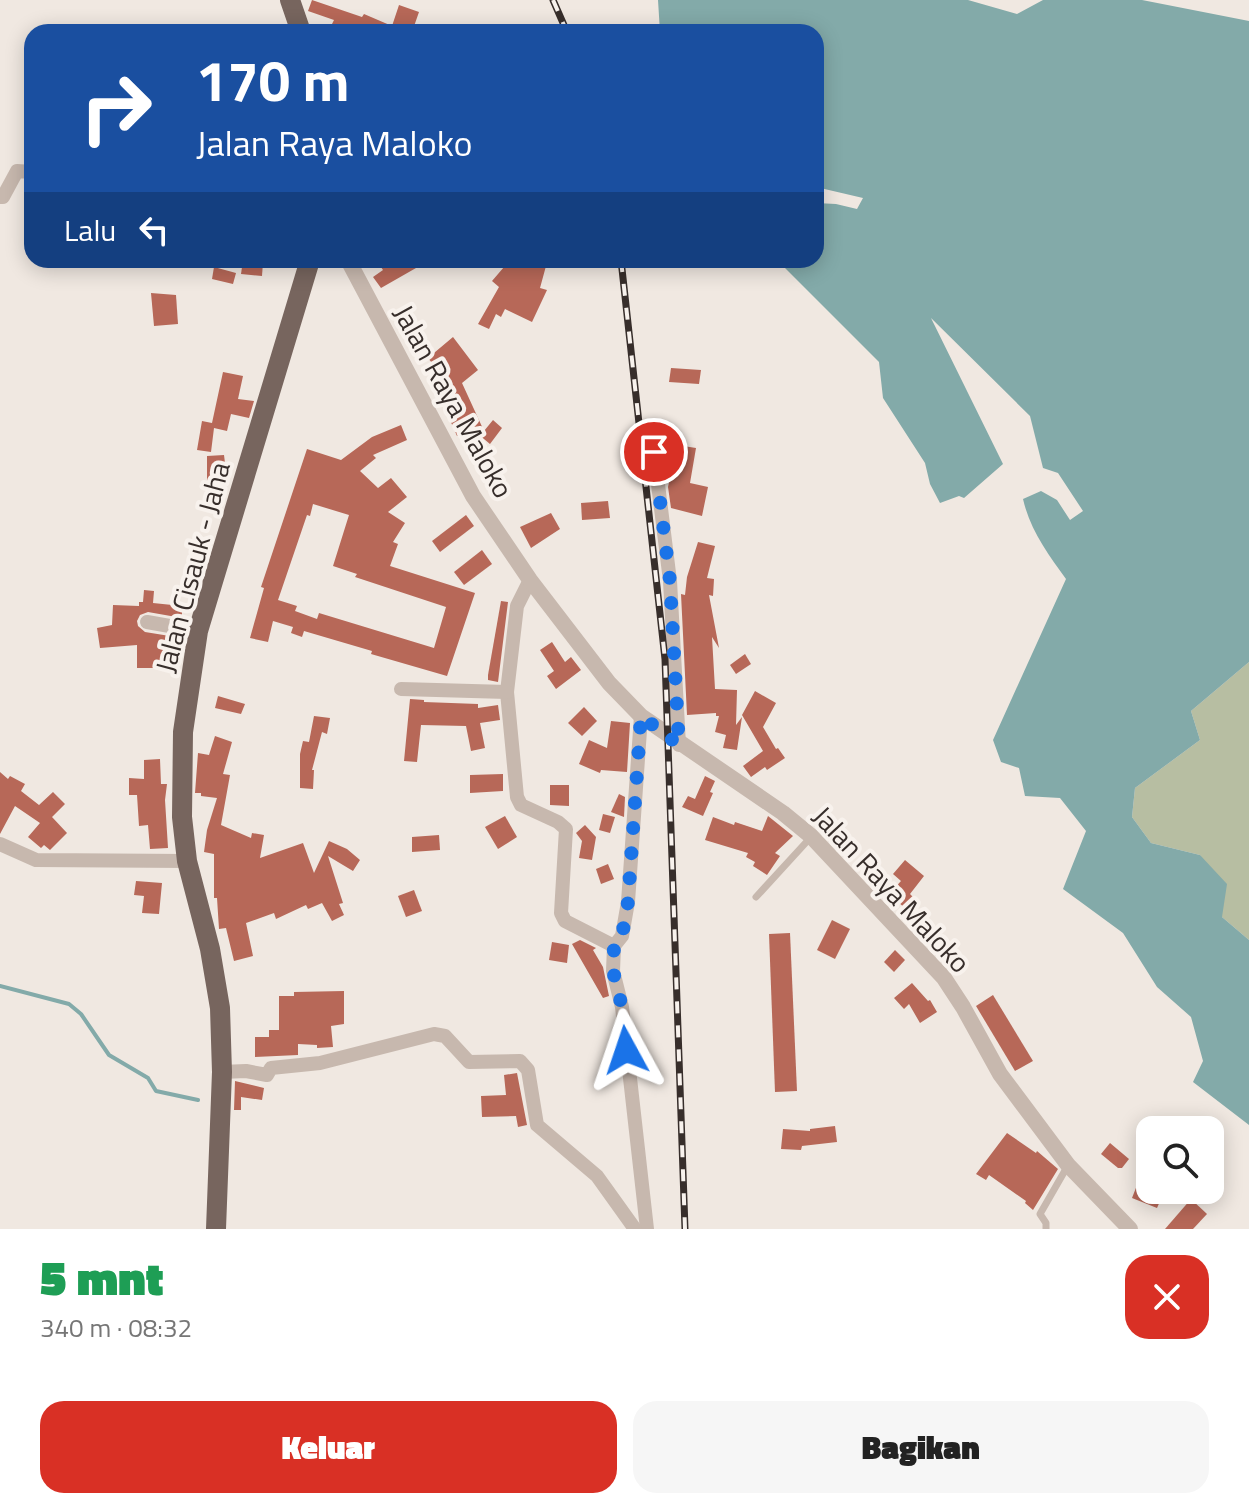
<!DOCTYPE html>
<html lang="id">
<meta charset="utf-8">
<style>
body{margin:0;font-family:"Titillium Web",sans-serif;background:#f6f6f6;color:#222;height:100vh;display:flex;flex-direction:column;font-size:30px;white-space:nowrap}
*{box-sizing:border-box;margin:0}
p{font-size:26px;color:#767676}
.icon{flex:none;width:44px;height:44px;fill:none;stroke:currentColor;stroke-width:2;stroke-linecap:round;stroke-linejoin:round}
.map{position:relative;height:1229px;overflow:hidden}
.panel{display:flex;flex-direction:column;background:#fff;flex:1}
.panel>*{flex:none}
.top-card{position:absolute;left:24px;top:24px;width:800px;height:244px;border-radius:24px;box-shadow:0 4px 20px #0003;background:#1a4fa0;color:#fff;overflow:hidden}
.buttons{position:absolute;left:1136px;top:1116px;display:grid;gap:16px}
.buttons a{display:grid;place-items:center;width:88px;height:88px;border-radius:16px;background:#fff;box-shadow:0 4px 20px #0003;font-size:40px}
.pin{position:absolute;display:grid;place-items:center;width:68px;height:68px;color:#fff;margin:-34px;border:4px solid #fff;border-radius:50%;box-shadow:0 2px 8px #0007}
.me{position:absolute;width:88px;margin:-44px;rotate:355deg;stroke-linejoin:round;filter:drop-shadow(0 0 6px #0008)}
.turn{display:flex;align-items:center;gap:28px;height:168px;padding:0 40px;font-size:36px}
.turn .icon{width:104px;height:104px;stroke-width:2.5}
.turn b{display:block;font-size:56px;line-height:68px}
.then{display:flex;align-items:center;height:76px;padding:0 40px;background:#0003;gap:16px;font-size:30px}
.round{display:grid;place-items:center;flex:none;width:84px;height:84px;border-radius:24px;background:#f6f6f6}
.head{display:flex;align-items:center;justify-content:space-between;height:136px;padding:0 40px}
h1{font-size:48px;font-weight:800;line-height:60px;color:#1e9e55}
.cta{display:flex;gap:16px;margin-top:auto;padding:16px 40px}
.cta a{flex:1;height:92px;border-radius:24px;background:#d93025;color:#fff;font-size:32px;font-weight:800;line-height:92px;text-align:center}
.cta a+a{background:#f6f6f6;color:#222}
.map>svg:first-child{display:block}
.green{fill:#b7bea2}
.water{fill:#83aaa9}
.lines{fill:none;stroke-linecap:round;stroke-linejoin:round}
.stream{stroke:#83aaa9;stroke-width:4}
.building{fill:#b76858;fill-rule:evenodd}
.service{stroke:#c7b8ae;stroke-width:7}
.minor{stroke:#c7b8ae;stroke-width:14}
.tertiary{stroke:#c7b8ae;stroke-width:16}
.primary{stroke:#77655e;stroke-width:20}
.rail-casing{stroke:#372e2b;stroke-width:7}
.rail{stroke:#f8f2ed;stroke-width:4;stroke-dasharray:12;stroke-linecap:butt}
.route{stroke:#1a73e8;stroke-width:14;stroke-dasharray:0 25.2}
.labels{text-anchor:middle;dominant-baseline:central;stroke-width:8;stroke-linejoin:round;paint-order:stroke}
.street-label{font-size:28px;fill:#372e2b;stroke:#f8f2ed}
</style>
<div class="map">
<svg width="1249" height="1229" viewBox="0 0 1249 1229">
<rect width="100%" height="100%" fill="#f0e8e1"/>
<path class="green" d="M1249 662V940L1222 917 1200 855 1151 843 1132 817 1135 788 1200 740 1191 711Z"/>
<path class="water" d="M658 0H968L1017 14 1043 0H1142L1249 21V662L1191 711 1200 740 1135 788 1132 817 1151 843 1200 855 1227 884 1222 917 1249 940V1125L1193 1082 1203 1061 1191 1017 1157 987 1123 933 1063 889 1086 831 1060 798 1025 796 1019 768 1001 762 993 740 1066 579C1048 554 1030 530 1023 499L1041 491 1057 500 1070 520 1083 511 1058 473 1043 468 1030 416 931 318 1003 464 964 498 959 496 940 503 930 484 925 463 883 398 879 362 777 260H816V203L836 204 857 209 863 198 816 187V32H660Z"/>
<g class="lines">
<path class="stream" d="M0 986 69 1004 81 1014 109 1055 148 1078 156 1091 198 1100"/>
</g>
<g class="building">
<path d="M312 0 362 17 364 14 392 26 399 5 419 12 412 32H353L332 24 334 20 308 11Z"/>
<path d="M243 260 263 262 262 276 241 274Z"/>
<path d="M376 260H430L381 288 373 277 383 270Z"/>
<path d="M510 260 546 266 540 288 547 290 532 322 505 309 501 317 496 314 489 329 478 324 499 287 492 281Z"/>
<path d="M214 267 236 273 233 284 212 279Z"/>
<path d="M151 293 176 295 178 324 154 326Z"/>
<path d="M453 337 478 370 462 383 484 431 493 420 502 428 490 444 472 429 457 436 443 404 449 401 435 385 444 378 428 358Z"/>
<path d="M671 368 701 370 699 384 669 382Z"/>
<path d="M223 372 243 376 238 399 254 401 249 418 231 414 227 431 214 428 211 452 197 450 202 421 212 423Z"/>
<path d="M401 425 407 440 373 455 376 458 360 471 378 488 391 478 407 497 388 512 405 523 393 542 398 544 390 566 475 593 447 676 371 654 372 651 304 631 302 637 291 633 293 627 273 621 268 642 250 638 264 588 261 587 307 449 341 460 372 437ZM313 504 349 515 333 566 357 574 355 577 446 607 434 648 319 613 317 619 295 611 297 606 278 600 307 515 310 516Z"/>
<path d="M677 445 696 448 690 483 708 487 702 516 671 508 668 487Z"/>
<path d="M224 455 227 480 207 482V456Z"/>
<path d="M608 501 610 518 582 520 581 503Z"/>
<path d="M551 513 560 529 531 548 520 527Z"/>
<path d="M466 515 474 526 440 552 432 541Z"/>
<path d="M698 542 715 546 707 578 714 579 713 596 709 595 719 648 712 637 715 689 737 690 736 725 742 717 737 750 723 748 726 735 715 732 719 716H716V713L687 715 681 594 685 595 687 577Z"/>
<path d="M482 550 492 564 464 585 454 572Z"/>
<path d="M144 590 154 591 153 603 182 606V618L148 612 140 615 137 621 138 626 145 632 176 637 175 663 154 662V668H137V645L100 648 97 628 112 625 113 605 139 606V602H143Z"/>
<path d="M501 601 508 602 498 682 488 680V675Z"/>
<path d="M552 642 565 662 571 657 581 670 556 689 547 676 554 671 540 650Z"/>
<path d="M745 654 751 664 736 674 730 665Z"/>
<path d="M755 691 776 703 763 727 776 749 778 748 785 758 767 770 765 767 751 777 743 766 763 751 742 715Z"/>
<path d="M218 696 245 704 241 714 215 708Z"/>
<path d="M410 699 424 700V702L478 704V708L498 705 500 720 480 723 485 748 471 751 466 726 421 725 417 762 404 761Z"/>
<path d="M584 707 597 721 582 736 568 723Z"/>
<path d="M314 716 330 718 327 734 322 732 312 770H314L313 789 300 788V754L303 741 309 742Z"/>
<path d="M611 721 630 723 627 772 601 770 600 773 579 764 589 740 607 748Z"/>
<path d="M215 736 232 742 223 774 230 775 221 825 251 838 252 833 264 835 260 858 303 843 314 873 329 841 347 849 360 860 353 871 328 856 343 903 339 904 344 915 332 921 322 903 308 909 306 905 276 919 274 913 246 923 253 956 234 961 226 928 219 929 217 898H214V854L204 852 207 830 217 798 201 796V793H195L198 753 209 755Z"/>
<path d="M160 759 161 784H167L165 800 168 848 150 849 148 825 139 826 137 795H129V778L144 779V760Z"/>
<path d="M0 772 8 779 10 776 25 784 21 791 39 805 53 792 65 804 52 817 67 833 50 850 44 845 41 848 28 837 40 823 15 806 0 834Z"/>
<path d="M503 774V791L470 793V775Z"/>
<path d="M705 776 715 781 710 792 713 793 703 816 682 807 688 796 695 799Z"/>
<path d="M550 785H569V806L550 805Z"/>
<path d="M619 794 625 797 624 817 611 812Z"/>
<path d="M603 814 615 817 610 833 599 830Z"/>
<path d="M505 816 517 837 498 849 485 827Z"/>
<path d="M768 816 793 836 775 853 780 856 767 875 753 866 755 862 746 857 748 853 705 840 713 817 734 825 735 822 762 831Z"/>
<path d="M585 825 596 837 592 860 579 858 582 841 576 833Z"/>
<path d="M439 835 440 850 412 852V837Z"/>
<path d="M905 860 924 876 910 894 915 899 906 909 889 894 901 881 893 874Z"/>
<path d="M608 864 614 879 601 884 596 869Z"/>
<path d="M136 881 162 883 159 914 142 913 144 896 134 895Z"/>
<path d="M414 890 422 911 406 917 398 896Z"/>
<path d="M832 920 850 929 835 959 817 950Z"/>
<path d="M790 933 797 1091 775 1092 769 934Z"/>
<path d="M580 940 596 948 593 950 603 967 609 996 603 998 572 944Z"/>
<path d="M552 942 569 945 567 963 549 960Z"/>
<path d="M895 950 905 960 894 972 884 962Z"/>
<path d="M912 983 928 1001 930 1000 937 1012 920 1023 909 1004 904 1009 894 998Z"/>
<path d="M344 991V1024L331 1026 333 1047 317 1048V1045L298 1044V1055L255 1057V1037H269V1030H279V996H294V992Z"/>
<path d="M993 995 1033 1061 1015 1071 976 1006Z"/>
<path d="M517 1073 527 1125 518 1127 516 1116 482 1117 481 1096 506 1095 504 1075Z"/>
<path d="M235 1081 264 1088 262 1100 241 1097V1110H234Z"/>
<path d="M835 1126 837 1142 802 1146 801 1150 781 1149 783 1129 810 1131V1129Z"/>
<path d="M1007 1133 1036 1153 1037 1151 1058 1169 1033 1210 1025 1203 1026 1201 989 1175 986 1180 976 1174Z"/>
<path d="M1110 1143 1129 1159 1122 1168H1118L1101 1154Z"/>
<path d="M1139 1180 1150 1184V1190H1165L1157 1208 1132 1198Z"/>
<path d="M1191 1199 1207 1214 1193 1229H1165Z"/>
</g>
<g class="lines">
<g class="service">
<path d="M756 897 811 837"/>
<path d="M1046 1229V1223L1040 1214 1067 1167"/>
</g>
<g class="minor">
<path d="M0 197H3L17 171 32 172"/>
<path d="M654 452 670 581 679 745"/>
<path d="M530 580 517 606 507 692 517 797 521 805 558 822 566 829 561 913 565 921 614 946"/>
<path d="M147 622 198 631"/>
<path d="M401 689 507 692"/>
<path d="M641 716 628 902 622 936 614 946 613 971 622 1007 647 1229"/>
<path d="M0 844 36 860 187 861"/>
<path d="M222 1072 246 1071 267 1075 271 1068 320 1063 434 1034 445 1036 469 1062 520 1061 528 1070 537 1125 597 1176 635 1229"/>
</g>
<path class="tertiary" d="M348 260 473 496 530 580 609 683 641 716 783 813 811 836 944 978 963 1007 1000 1074 1068 1165 1130 1229"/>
<g class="primary">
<path d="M290 0 301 32"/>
<path d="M216 1229 222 1072 220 1008 210 949 187 861 182 817 183 732 198 631 310 260"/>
</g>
<g class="rail-casing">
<g id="rail">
<path d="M553 0 567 32"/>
<path d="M621 260 665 659 685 1229"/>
</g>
</g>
<use href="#rail" class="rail"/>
</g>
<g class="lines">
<path class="route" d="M626 1050 622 1007 613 971 614 946 622 936 628 902 641 716 679 745 670 581 654 452"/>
</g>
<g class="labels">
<g class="street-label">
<text transform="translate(454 401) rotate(61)">Jalan Raya Maloko</text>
<text transform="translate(192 567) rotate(-75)">Jalan Cisauk - Jaha</text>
<text transform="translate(892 889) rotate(47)">Jalan Raya Maloko</text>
</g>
</g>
</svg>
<div class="buttons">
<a><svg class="icon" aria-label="search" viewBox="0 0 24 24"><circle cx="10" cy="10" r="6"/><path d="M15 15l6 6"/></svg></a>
</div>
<div class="pin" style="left:654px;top:452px;background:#d93025"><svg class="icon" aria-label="arrive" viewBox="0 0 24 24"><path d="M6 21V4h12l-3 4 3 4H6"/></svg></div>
<svg class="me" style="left:626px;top:1050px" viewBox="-20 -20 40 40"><path d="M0-17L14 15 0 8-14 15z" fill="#1a73e8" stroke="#fff" stroke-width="4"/></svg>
<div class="top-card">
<div class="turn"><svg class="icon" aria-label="right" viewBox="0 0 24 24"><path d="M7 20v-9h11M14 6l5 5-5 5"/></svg><div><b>170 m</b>Jalan Raya Maloko</div></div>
<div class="then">Lalu<svg class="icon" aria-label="left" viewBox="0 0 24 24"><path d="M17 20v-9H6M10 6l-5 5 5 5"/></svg></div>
</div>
</div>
<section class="panel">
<div class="head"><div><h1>5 mnt</h1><p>340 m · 08:32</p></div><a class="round" style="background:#d93025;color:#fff"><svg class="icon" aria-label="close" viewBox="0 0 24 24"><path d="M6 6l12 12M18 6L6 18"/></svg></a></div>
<div class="cta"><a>Keluar</a><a>Bagikan</a></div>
</section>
